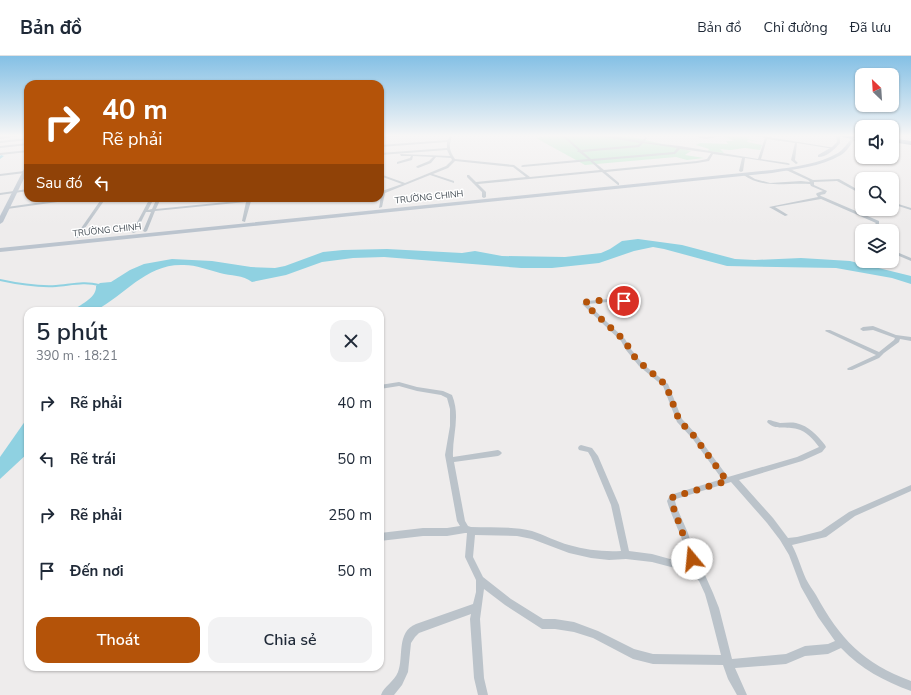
<!DOCTYPE html>
<html lang="vi">
<meta charset="utf-8">
<style>
body{margin:0;font-family:"Nunito Sans",sans-serif;background:#f2f2f3;color:#1f2937;height:100vh;display:flex;flex-direction:column;font-size:15px;white-space:nowrap}
*{box-sizing:border-box;margin:0}
p{font-size:13px;color:#747a83}
.icon{flex:none;width:22px;height:22px;fill:none;stroke:currentColor;stroke-width:2;stroke-linecap:round;stroke-linejoin:round}
.map{position:relative;flex:1;overflow:hidden}
.side{position:absolute;left:24px;top:251px;width:360px;height:364px;display:flex;flex-direction:column;background:#fff;border-radius:12px;box-shadow:0 1px 3px #0004}
.side>*{flex:none}
.banner{position:absolute;left:24px;top:24px;width:360px;height:122px;border-radius:12px;box-shadow:0 1px 3px #0004;background:#b45309;color:#fff;overflow:hidden}
.needle{width:26px;rotate:335deg}
.tools{position:absolute;left:855px;top:12px;display:grid;gap:8px}
.tools a{display:grid;place-items:center;width:44px;height:44px;border-radius:8px;background:#fff;box-shadow:0 1px 3px #0004;font-size:20px}
.pin{position:absolute;display:grid;place-items:center;width:34px;height:34px;color:#fff;margin:-17px;border:2px solid #fff;border-radius:50%;box-shadow:0 1px 4px #0007}
.me{position:absolute;width:44px;margin:-22px;rotate:343deg;stroke-linejoin:round;filter:drop-shadow(0 0 3px #0008)}
.turn{display:flex;align-items:center;gap:14px;height:84px;padding:0 12px;font-size:18px}
.turn .icon{width:52px;height:52px;stroke-width:2.5}
.turn b{display:block;font-size:28px;line-height:34px}
.then{display:flex;align-items:center;height:38px;padding:0 12px;background:#0003;gap:8px;font-size:15px}
.round{display:grid;place-items:center;flex:none;width:42px;height:42px;border-radius:12px;background:#f2f2f3}
.head{display:flex;align-items:center;justify-content:space-between;height:68px;padding:0 12px}
h1{font-size:24px;font-weight:600;line-height:30px}
.button{display:flex;gap:8px;margin-top:auto;padding:8px 12px}
.button a{flex:1;height:46px;border-radius:12px;background:#b45309;color:#fff;font-size:16px;font-weight:600;line-height:46px;text-align:center}
.button a+a{background:#f2f2f3;color:#1f2937}
ul{padding:0;list-style:none}
li{display:flex;align-items:center;gap:12px;height:56px;padding:0 12px}
li div{flex:1}
li b{display:block;font-size:15px}
li em{font-style:normal}
header{display:flex;align-items:center;gap:24px;box-sizing:border-box;height:56px;padding:0 20px;background:#fff;border-bottom:1px solid #e0e1e3}
header strong{font-size:19px}
nav{display:flex;gap:22px;margin-inline-start:auto;font-size:14px}
.map>svg:first-child{display:block}
.green{fill:#bde9ce}
.water{fill:#8fd1e1}
.lines{fill:none;stroke-linecap:round;stroke-linejoin:round}
.stream{stroke:#8fd1e1;stroke-width:2}
.canal{fill:#8fd1e1;fill-rule:evenodd}
.street{fill:#bbc3ca;fill-rule:evenodd}
.secondary{fill:#bbc4ce;fill-rule:evenodd}
.highway{fill:#889fb6;fill-rule:evenodd}
.route{stroke:#b45309;stroke-width:7;stroke-dasharray:0 12.6}
.labels{text-anchor:middle;dominant-baseline:central;stroke-width:3;stroke-linejoin:round;paint-order:stroke}
.far-street-label{font-size:9px;fill:#464f57;stroke:#fff}
</style>
<header>
<strong>Bản đồ</strong>
<nav><a>Bản đồ</a><a>Chỉ đường</a><a>Đã lưu</a></nav>
</header>
<div class="map">
<svg width="911" height="639" viewBox="0 0 911 639">
<rect width="100%" height="100%" fill="#eeecec"/>
<g class="green">
<path d="M553 79H606L637 82 691 95 685 99 704 102 687 104 676 101 585 109 536 82Z"/>
<path d="M740 79 750 81 747 82 748 83 760 86 748 84 747 86 762 89 760 94 745 92 730 94 720 93 724 97 708 95 709 93 696 89 700 87 728 88 726 85H734L723 80Z"/>
</g>
<g class="water">
<path d="M638 183 682 189 735 203 755 204 801 202 850 205 911 220V228L892 222 836 212 727 210 664 193 653 191 634 195 599 207 552 212H521L384 201 353 202 322 206 286 219 252 226C243 219 231 220 220 217 209 214 196 209 184 209 147 207 125 239 96 254 90 257 78 255 71 255 80 249 97 242 96 230L100 227 111 226 130 214 144 208 172 203 212 205 251 211 275 212 285 210 323 196 343 194 387 193 462 197 475 195 502 200 565 201 601 197 610 193 622 185Z"/>
<path d="M28 361V397L0 423V401Z"/>
</g>
<g class="lines">
<path class="stream" d="M0 224C18 228 37 231 56 230 70 229 84 225 99 229"/>
<path class="canal" d="M1 99 4 100 0 103V100Z"/>
<g class="street">
<path d="M16 79H25L0 83V81Z"/>
<path d="M394 79H411L380 82V80Z"/>
<path d="M451 79H453C448 88 449 95 455 103L514 109 530 121 600 114 590 105 522 111 521 110 523 109 588 103 579 96H577L578 94 561 79H564L581 94 638 89 640 87 594 79H602L642 85 646 81 647 82 644 86 680 90 758 103 765 82 754 79 766 80 767 79 768 80V81L835 92 834 93 797 87 795 104 798 107 796 108 791 104 795 87 767 83 761 103 788 107 790 108 789 109 745 102 743 115 741 116 739 115 742 102 713 98 709 105 697 107 606 116 619 127V129H618L602 116 478 128 486 136V141L484 142 482 141V136L467 121V119H469L476 126 526 121 513 111 455 105 448 112 433 118 454 125V127L430 119 385 137 382 151 379 152 382 135 402 128 380 120V118L405 127 446 110 452 104 451 102 436 101 431 107 418 112 416 111 417 110 429 105 433 101 413 100 412 104 397 108V106L410 102 411 100H401L400 98 450 100 447 94 380 99V97L447 92V86L380 91V89L448 84ZM643 87 677 92 674 96 591 103 583 96 639 91ZM680 93 711 97 707 103 697 105 604 114 593 105 675 98Z"/>
<path d="M652 79H671L670 80Z"/>
<path d="M690 79H696L706 81 728 79 706 83Z"/>
<path d="M28 82V84L0 87V85Z"/>
<path d="M28 87V89L0 92V90Z"/>
<path d="M28 94V96L0 99V97Z"/>
<path d="M786 112H788L813 124 839 123 862 136V138H861L837 125 814 126V129L827 135 825 138 820 139 821 140 879 165V169L870 173 868 175H864L868 171 875 168 876 167 821 143 775 151 788 159 785 160 769 151 818 141 816 138 817 137 823 135 811 130 810 128C786 126 764 134 742 118L745 117 755 123 770 127 801 125 810 126 808 124 786 114Z"/>
<path d="M24 115H25V117L0 120V118Z"/>
<path d="M28 133V135L0 139V137Z"/>
<path d="M71 142H81L79 143 7 153 5 152 7 151Z"/>
<path d="M102 142H106L78 182H76L75 181Z"/>
<path d="M150 142H154L148 154 152 153 157 142H161L156 153 247 144V142H251V145L245 166 242 165 246 146 155 155 147 175 145 176 143 175 151 156H146L136 176 133 177 132 176Z"/>
<path d="M892 146 911 152V154L892 148Z"/>
<path d="M892 194 911 202V205L892 197Z"/>
<path d="M619 242 636 252 635 253H631L618 245 588 248 625 283 630 292 643 308 668 328 682 363 696 378 728 421 797 401 819 391C813 383 806 375 797 373 787 370 775 375 767 366L768 364C772 364 775 366 780 367 785 367 790 366 796 367 809 370 817 379 825 389L826 391 822 396 802 405 739 424 773 462 788 482 797 481 821 475 849 456 911 429V435L855 460 826 481 792 489C798 500 801 512 806 523 809 529 813 534 816 539 840 583 863 607 911 625V635C884 625 861 613 841 592L828 598 805 600 786 608 735 612 747 639H737L728 623 723 609 653 608 633 603 593 582 574 576 555 573H542L539 571 505 549 484 533 480 563 484 622 488 639H478L474 622 470 563 471 558 419 577 415 581 411 587 408 616 402 629 394 639H381C384 630 394 626 398 616 404 601 396 576 416 568L473 548 476 536V524L465 501 467 477H465L447 480H423L380 485V477L423 472H447L460 470 457 465 445 399 450 370V353L447 342 441 339 417 335 399 330 380 333V329L399 326 417 331 443 335 452 339C461 361 452 380 453 401L498 394 500 395 502 397 500 399 498 400 454 406 465 465 468 470 471 471C491 472 513 470 532 475 545 479 557 486 569 489 586 494 604 496 621 495L611 449 591 401 588 396 579 394 578 392 579 390 581 389 592 392 598 400 619 449 629 495 652 498 688 508C686 485 673 466 667 445L670 439 722 423 692 382 677 366 663 330 639 310 626 294 621 285 582 248 587 245ZM731 426 767 467 780 484 789 499 801 531 818 561 835 585 828 588 805 590 786 598 732 603 719 552 713 537 705 519 697 511 696 503 688 477 677 452 675 445 676 443ZM475 479 517 480 532 483 569 497 591 502 609 504 626 503 652 506 690 516 699 525 705 538 709 552 721 599 653 598 634 593 598 575 574 566 555 563H543L511 543 483 521 473 501Z"/>
<path d="M873 270 896 279 911 281V285L900 283 899 286 884 297 879 302 852 314H848L847 313 848 312 876 299 825 275 826 274H830L879 296 894 284 895 282 873 274 863 275 860 273 863 271Z"/>
</g>
<g class="secondary">
<path d="M836 79H840V87C835 93 827 101 818 101V99L832 91 837 86Z"/>
<path d="M862 82V84L853 85C850 90 846 96 841 99 821 111 794 113 772 117L0 196V192L772 114C793 111 819 108 838 97 843 94 847 88 851 83Z"/>
<path d="M28 108V114L3 166 0 168V160L26 109Z"/>
</g>
<g class="highway">
<path d="M834 79H861L852 83Z"/>
<path d="M892 82 911 85V89L892 86Z"/>
</g>
</g>
<linearGradient id="sky" x2="0" y2="1"><stop stop-color="#84c0e5"/><stop offset="0.47" stop-color="#f7f6f6"/><stop offset="1" stop-color="#f7f6f6" stop-opacity="0"/></linearGradient>
<rect width="911" height="169" fill="url(#sky)"/>
<g class="lines">
<path class="route" d="M624 245 614 243 586 246 585 248 624 284 636 303 666 329 679 364 694 380 727 425 673 441 671 445 692 503"/>
</g>
<g class="labels">
<g class="far-street-label">
<text transform="translate(429 141) rotate(-6)">TRƯỜNG CHINH</text>
<text transform="translate(107 174) rotate(-6)">TRƯỜNG CHINH</text>
</g>
</g>
</svg>
<div class="tools">
<a><svg class="needle" viewBox="-14 -14 28 28"><path d="M0-13l5 13h-10z" fill="#e53935"/><path d="M0 13l5-13h-10z" fill="#747a83"/></svg></a>
<a><svg class="icon" aria-label="sound" viewBox="0 0 24 24"><path d="M4 9h4l5-4v14l-5-4H4zM17 9q2 3 0 6"/></svg></a>
<a><svg class="icon" aria-label="search" viewBox="0 0 24 24"><circle cx="10" cy="10" r="6"/><path d="M15 15l6 6"/></svg></a>
<a><svg class="icon" aria-label="layers" viewBox="0 0 24 24"><path d="M12 4l9 5-9 5-9-5zM3 14l9 5 9-5"/></svg></a>
</div>
<div class="pin" style="left:624px;top:245px;background:#d93025"><svg class="icon" aria-label="arrive" viewBox="0 0 24 24"><path d="M6 21V4h12l-3 4 3 4H6"/></svg></div>
<svg class="me" style="left:692px;top:503px" viewBox="-20 -20 40 40"><circle r="19" fill="#fff"/><path d="M0-13L10 11 0 6-10 11z" fill="#b45309"/></svg>
<div class="banner">
<div class="turn"><svg class="icon" aria-label="right" viewBox="0 0 24 24"><path d="M7 20v-9h11M14 6l5 5-5 5"/></svg><div><b>40 m</b>Rẽ phải</div></div>
<div class="then">Sau đó<svg class="icon" aria-label="left" viewBox="0 0 24 24"><path d="M17 20v-9H6M10 6l-5 5 5 5"/></svg></div>
</div>
<section class="side">
<div class="head"><div><h1>5 phút</h1><p>390 m · 18:21</p></div><a class="round"><svg class="icon" aria-label="close" viewBox="0 0 24 24"><path d="M6 6l12 12M18 6L6 18"/></svg></a></div>
<ul>
<li><svg class="icon" aria-label="right" viewBox="0 0 24 24"><path d="M7 20v-9h11M14 6l5 5-5 5"/></svg><div><b>Rẽ phải</b></div><em>40 m</em></li>
<li><svg class="icon" aria-label="left" viewBox="0 0 24 24"><path d="M17 20v-9H6M10 6l-5 5 5 5"/></svg><div><b>Rẽ trái</b></div><em>50 m</em></li>
<li><svg class="icon" aria-label="right" viewBox="0 0 24 24"><path d="M7 20v-9h11M14 6l5 5-5 5"/></svg><div><b>Rẽ phải</b></div><em>250 m</em></li>
<li><svg class="icon" aria-label="arrive" viewBox="0 0 24 24"><path d="M6 21V4h12l-3 4 3 4H6"/></svg><div><b>Đến nơi</b></div><em>50 m</em></li>
</ul>
<div class="button"><a>Thoát</a><a>Chia sẻ</a></div>
</section>
</div>
